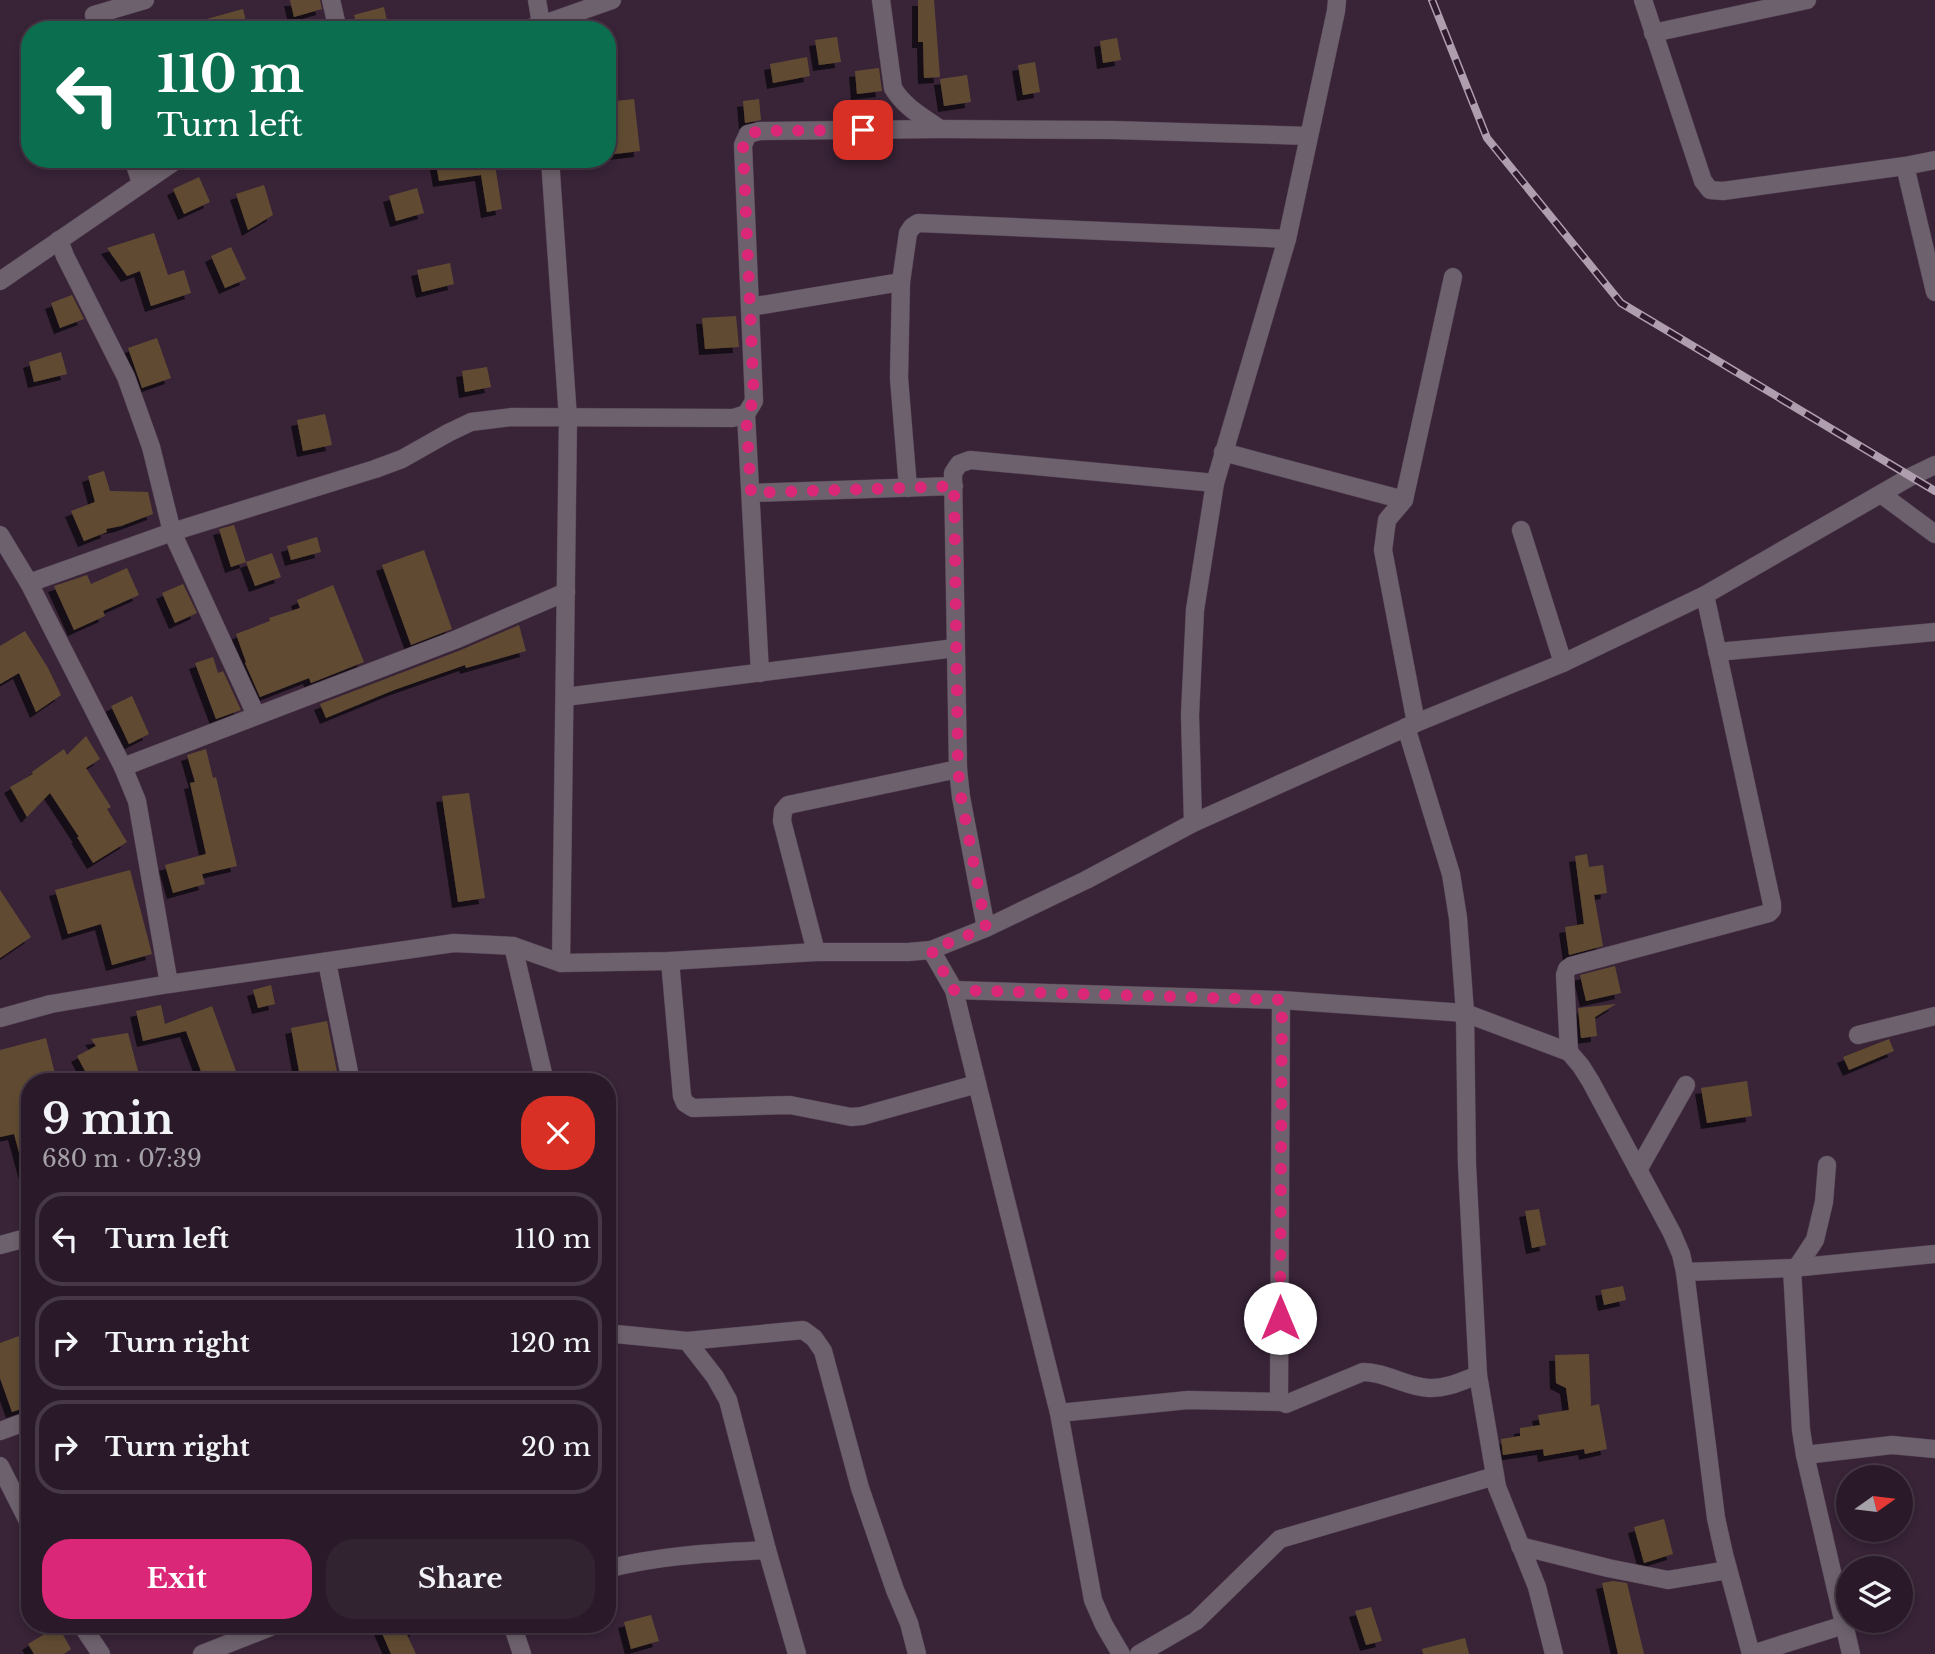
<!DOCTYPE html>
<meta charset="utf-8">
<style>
body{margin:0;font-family:"Libre Baskerville",serif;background:#322331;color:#f1f3f6;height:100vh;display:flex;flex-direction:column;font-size:26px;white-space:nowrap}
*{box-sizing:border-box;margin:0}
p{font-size:23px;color:#a5a1a8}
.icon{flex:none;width:38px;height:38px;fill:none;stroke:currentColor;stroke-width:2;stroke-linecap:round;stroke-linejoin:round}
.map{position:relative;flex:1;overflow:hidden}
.panel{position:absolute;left:21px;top:1073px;width:595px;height:560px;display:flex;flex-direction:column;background:#2a1a29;border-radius:28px;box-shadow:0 4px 10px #0003,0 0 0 2px #463846}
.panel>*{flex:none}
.top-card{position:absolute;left:21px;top:21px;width:595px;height:147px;border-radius:28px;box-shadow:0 4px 10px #0003,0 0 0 2px #463846;background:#0b6e4f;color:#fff;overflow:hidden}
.needle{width:46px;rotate:76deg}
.controls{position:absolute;left:1836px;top:1465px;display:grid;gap:14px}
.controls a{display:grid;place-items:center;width:77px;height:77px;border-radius:50%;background:#2a1a29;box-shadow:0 4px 10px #0003,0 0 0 2px #463846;font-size:35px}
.pin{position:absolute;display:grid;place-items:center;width:60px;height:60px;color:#fff;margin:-30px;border-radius:14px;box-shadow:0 4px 10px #0006}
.me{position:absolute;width:77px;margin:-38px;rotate:0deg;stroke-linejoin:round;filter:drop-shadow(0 0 5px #0008)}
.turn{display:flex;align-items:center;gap:24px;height:147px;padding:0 21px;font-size:32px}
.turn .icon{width:91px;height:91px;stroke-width:2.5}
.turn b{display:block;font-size:49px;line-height:60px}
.round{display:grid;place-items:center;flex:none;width:74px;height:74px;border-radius:28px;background:#322331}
.head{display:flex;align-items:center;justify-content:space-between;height:119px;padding:0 21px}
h1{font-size:42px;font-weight:700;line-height:52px}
.action{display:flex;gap:14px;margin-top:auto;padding:14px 21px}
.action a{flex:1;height:80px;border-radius:28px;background:#db2777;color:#fff;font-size:28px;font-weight:700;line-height:80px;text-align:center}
.action a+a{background:#322331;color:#f1f3f6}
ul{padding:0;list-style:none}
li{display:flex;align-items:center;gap:21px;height:94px;margin:0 14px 10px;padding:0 7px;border:4px solid #463846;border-radius:28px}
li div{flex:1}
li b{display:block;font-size:26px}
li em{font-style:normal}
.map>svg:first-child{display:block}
.building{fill:#614c33;filter:url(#shadow)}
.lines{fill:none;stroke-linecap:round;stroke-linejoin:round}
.minor-casing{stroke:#533f52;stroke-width:19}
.minor{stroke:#6c616c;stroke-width:18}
.rail-casing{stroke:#af9eae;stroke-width:8}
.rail{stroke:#2e192d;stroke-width:5;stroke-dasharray:16;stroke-linecap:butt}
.route{stroke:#db2777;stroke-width:12;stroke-dasharray:0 21.6}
</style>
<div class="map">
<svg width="1935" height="1654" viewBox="0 0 1935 1654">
<defs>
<filter id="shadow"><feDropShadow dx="-6" dy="6" stdDeviation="0" flood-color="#0009"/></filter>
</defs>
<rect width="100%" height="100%" fill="#382337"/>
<g class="building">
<path d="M290 0H320L322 9 294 17Z"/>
<path d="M918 0H934L940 77 924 78 923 42H918Z"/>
<path d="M384 7 389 30H358L354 15Z"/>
<path d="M243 9 248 30H185V25Z"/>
<path d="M837 37 841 62 819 65 815 40Z"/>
<path d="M1117 38 1121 60 1103 63 1100 41Z"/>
<path d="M807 57 810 76 773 83 770 64Z"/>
<path d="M1035 62 1040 92 1023 95 1018 65Z"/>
<path d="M879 68 882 91 857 94 855 71Z"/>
<path d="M967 75 971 102 944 106 940 79Z"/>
<path d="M634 99 640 151 607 155V102Z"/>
<path d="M759 99 761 120 745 123 743 101Z"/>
<path d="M465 159H494L502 209 487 212 481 175 439 181 436 164Z"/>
<path d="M199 177 210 202 184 214 173 189Z"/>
<path d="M264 185 273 215 248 230 236 194Z"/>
<path d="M417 188 424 213 396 221 389 196Z"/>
<path d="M154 233 168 275 184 270 191 293 151 306 140 271 127 276 107 248Z"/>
<path d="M231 247 246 279 225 288 211 256Z"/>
<path d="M450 263 454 284 422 292 417 270Z"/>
<path d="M72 295 84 319 60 328 51 303Z"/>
<path d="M736 316 739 347 705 349 702 318Z"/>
<path d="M157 338 171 378 142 388 128 348Z"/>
<path d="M61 352 67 374 34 382 29 362Z"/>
<path d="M487 367 491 387 465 392 462 371Z"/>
<path d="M325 414 332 445 303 451 297 420Z"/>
<path d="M104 471 110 491 148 492 153 514 121 526 106 529 107 532 84 541 71 511 95 502 88 476Z"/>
<path d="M234 525 246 562 231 567 219 529Z"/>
<path d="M317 537 321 552 291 560 287 546Z"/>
<path d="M424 550 452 629 411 645 382 565Z"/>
<path d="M272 553 281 577 255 586 246 562Z"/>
<path d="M127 568 139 595 103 611 105 616 74 630 54 586 87 575 91 584Z"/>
<path d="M183 584 197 613 175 623 162 593Z"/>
<path d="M333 585 364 662 311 683 309 678 260 697 245 663 246 662 236 634 270 621 269 618 300 608 297 600Z"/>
<path d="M519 625 526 651 466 668 465 665 394 690 326 718 320 704 461 650Z"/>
<path d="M25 631 48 668 61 695 36 712 19 673 0 684V646Z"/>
<path d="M213 657 218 673 223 671 241 710 216 719 195 663Z"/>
<path d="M132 696 149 734 129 744 111 706Z"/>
<path d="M86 736 100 759 86 768 111 807 107 809 127 842 93 863 77 837H79L50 793 27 817 10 787 33 774 32 772 64 749 67 755Z"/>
<path d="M206 749 213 778 216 777 237 866 202 874 205 884 173 893 165 865 206 854 190 783 195 782 187 755Z"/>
<path d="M469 793 485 898 458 902 442 796Z"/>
<path d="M1587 854 1589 867 1603 865 1607 893 1594 895 1603 946 1569 955 1565 927 1584 924 1575 856Z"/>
<path d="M130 870 152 954 112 965 101 924 68 934 55 890Z"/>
<path d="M0 890 31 937 0 958Z"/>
<path d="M1615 966 1621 993 1586 1001 1580 975Z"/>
<path d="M271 985 275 1004 258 1008 253 990Z"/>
<path d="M1616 1004 1595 1017 1597 1036 1581 1038 1578 1008Z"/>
<path d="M161 1005 165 1024 212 1006 240 1082H205L186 1031 143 1041 136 1011Z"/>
<path d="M327 1021 339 1082H301L291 1028Z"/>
<path d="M128 1033 141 1082H91L77 1056 96 1046 91 1039Z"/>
<path d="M46 1038 57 1082H30V1173L25 1174 14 1134 0 1137V1050Z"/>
<path d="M1889 1039 1894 1051 1849 1070 1843 1057Z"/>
<path d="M1747 1081 1752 1116 1707 1123 1701 1088Z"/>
<path d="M1539 1209 1546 1245 1532 1248 1525 1211Z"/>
<path d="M1623 1286 1626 1300 1604 1305 1601 1290Z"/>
<path d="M30 1332V1406L12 1412 0 1378V1343Z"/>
<path d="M1589 1354 1591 1406 1599 1404 1607 1449 1585 1454 1584 1449 1544 1456 1543 1449 1503 1455 1501 1439 1520 1436V1428L1540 1425 1538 1415 1569 1410 1566 1388 1556 1383 1555 1355Z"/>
<path d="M1664 1519 1673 1554 1644 1563 1634 1527Z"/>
<path d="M1613 1581 1627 1583 1644 1654H1618L1602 1583Z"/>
<path d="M1371 1607 1382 1641 1366 1645 1355 1611Z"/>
<path d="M651 1615 659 1641 631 1649 624 1622Z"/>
<path d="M378 1624H426L407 1635 416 1654H391Z"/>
<path d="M58 1626 71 1649 64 1654H34L28 1644Z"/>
<path d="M1465 1638 1469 1654H1423L1422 1649Z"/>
</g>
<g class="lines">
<g class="minor-casing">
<g id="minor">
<path d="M331 0 338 30"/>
<path d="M537 0 542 30"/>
<path d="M881 0 893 88C904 107 923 117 940 129"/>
<path d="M1643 0 1703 181 1710 190 1723 191 1905 166 1935 160"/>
<path d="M98 30 94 15 145 0"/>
<path d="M523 30 541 25 612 0"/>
<path d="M1653 33 1807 0"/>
<path d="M133 159 141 183"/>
<path d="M550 159 568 418 561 963"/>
<path d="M1905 166 1935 292"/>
<path d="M59 240 65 256 126 377 151 447 172 532 256 715"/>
<path d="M0 281 178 159"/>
<path d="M750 307 901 282"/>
<path d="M1223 452 1404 500 1453 277"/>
<path d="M908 488 899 378 901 282 908 233 912 227 918 223 1287 239"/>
<path d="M751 493 954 486"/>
<path d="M1881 494 1935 534"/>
<path d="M1404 500 1387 520 1383 550 1416 723"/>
<path d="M1521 530 1563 663"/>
<path d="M0 535 29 583 123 767 137 801 169 984"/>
<path d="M29 583 172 532 375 469 402 459 448 433 471 422 512 417 733 418 746 414"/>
<path d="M1717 652 1935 632"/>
<path d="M760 673 746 414 754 401 743 145 748 134 760 131 940 129 1113 130 1309 136"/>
<path d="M565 697 955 648"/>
<path d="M1406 727 1451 874 1458 918 1465 1013 1467 1165 1478 1375 1497 1487 1537 1587 1554 1654"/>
<path d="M123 767 457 639 566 592"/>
<path d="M1193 823 1190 715 1195 610 1215 483 1287 239 1336 11 1337 0"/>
<path d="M986 928 961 797 958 769 953 473 959 464 970 460 1215 483"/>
<path d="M513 946 545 1082"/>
<path d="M931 950 954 990 1004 1193 1059 1413 1093 1600 1104 1625 1121 1654"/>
<path d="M816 952 782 821 783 811 788 805 958 769"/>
<path d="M670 961 682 1096 685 1103 693 1108 790 1105 851 1117 862 1116 977 1084"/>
<path d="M327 962 351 1082"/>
<path d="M954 990 1281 1000 1465 1013 1569 1052 1581 1066 1591 1082 1672 1233 1681 1254 1685 1272 1716 1518 1724 1554 1751 1654"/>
<path d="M1281 1000 1279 1397 1282 1402"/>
<path d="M0 1018 51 1004 169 984 454 943 513 946 561 963 670 961 816 952H908L931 950 986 928 1086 880 1193 823 1416 723 1563 663 1705 595 1910 477 1935 465"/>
<path d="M1858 1035 1935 1016"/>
<path d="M1569 1052 1565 975 1567 969 1571 966 1769 913 1772 910V904L1705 595"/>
<path d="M1638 1170 1686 1085"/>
<path d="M0 1245 30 1237"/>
<path d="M1797 1267 1815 1240 1824 1202 1827 1165"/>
<path d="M1792 1268 1801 1430 1805 1455 1851 1654"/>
<path d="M1685 1272 1792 1268 1935 1254"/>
<path d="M607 1331 616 1334 687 1341 803 1330 814 1338 823 1351 860 1488 895 1590 909 1623 917 1654"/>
<path d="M687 1341 715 1377 728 1400 767 1550 797 1654"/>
<path d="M1059 1413 1188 1400 1282 1402 1286 1404 1363 1372C1386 1372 1406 1387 1429 1388 1446 1389 1462 1381 1478 1375"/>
<path d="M0 1431 30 1420"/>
<path d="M1805 1455 1892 1445 1935 1449"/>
<path d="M0 1466 30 1525"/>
<path d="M1520 1546 1608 1568 1668 1580 1728 1570"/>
<path d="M607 1569C661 1555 712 1553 767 1550"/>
<path d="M81 1624 101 1654"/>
<path d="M512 1624 522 1654"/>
<path d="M202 1654 278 1624"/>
<path d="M1139 1654 1196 1621 1280 1539 1495 1476"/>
<path d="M1752 1654 1844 1625"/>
</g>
</g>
<use href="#minor" class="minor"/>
<g class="rail-casing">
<path id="rail" d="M1432 0 1487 138 1621 303 1935 491"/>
</g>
<use href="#rail" class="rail"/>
</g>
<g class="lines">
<path class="route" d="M863 130 760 131 748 134 743 145 754 401 746 414 751 493 954 486 958 769 961 797 986 928 931 950 954 990 1282 1000 1280 1318"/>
</g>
</svg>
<div class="controls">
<a><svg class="needle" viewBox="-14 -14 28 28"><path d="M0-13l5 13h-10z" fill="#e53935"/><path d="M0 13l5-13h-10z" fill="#a5a1a8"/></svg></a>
<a><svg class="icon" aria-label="layers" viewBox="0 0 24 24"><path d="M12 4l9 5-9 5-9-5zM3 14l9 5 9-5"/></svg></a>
</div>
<div class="pin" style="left:863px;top:130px;background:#d93025"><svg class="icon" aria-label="arrive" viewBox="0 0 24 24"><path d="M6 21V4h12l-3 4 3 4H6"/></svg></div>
<svg class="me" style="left:1280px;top:1318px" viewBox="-20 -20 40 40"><circle r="19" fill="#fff"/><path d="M0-13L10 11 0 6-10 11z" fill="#db2777"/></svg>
<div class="top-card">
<div class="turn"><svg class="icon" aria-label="left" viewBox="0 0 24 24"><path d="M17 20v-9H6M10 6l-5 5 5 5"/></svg><div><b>110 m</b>Turn left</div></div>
</div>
<section class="panel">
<div class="head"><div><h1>9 min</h1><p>680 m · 07:39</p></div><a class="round" style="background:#d93025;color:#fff"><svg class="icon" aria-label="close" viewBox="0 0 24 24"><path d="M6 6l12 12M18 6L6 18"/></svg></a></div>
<ul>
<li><svg class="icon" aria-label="left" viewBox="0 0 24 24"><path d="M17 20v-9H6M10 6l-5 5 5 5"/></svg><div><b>Turn left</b></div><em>110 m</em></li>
<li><svg class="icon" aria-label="right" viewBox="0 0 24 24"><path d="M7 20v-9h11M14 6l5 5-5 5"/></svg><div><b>Turn right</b></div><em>120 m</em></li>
<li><svg class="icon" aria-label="right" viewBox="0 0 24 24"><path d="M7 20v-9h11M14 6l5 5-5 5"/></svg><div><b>Turn right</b></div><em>20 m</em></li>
</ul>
<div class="action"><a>Exit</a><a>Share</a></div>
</section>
</div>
